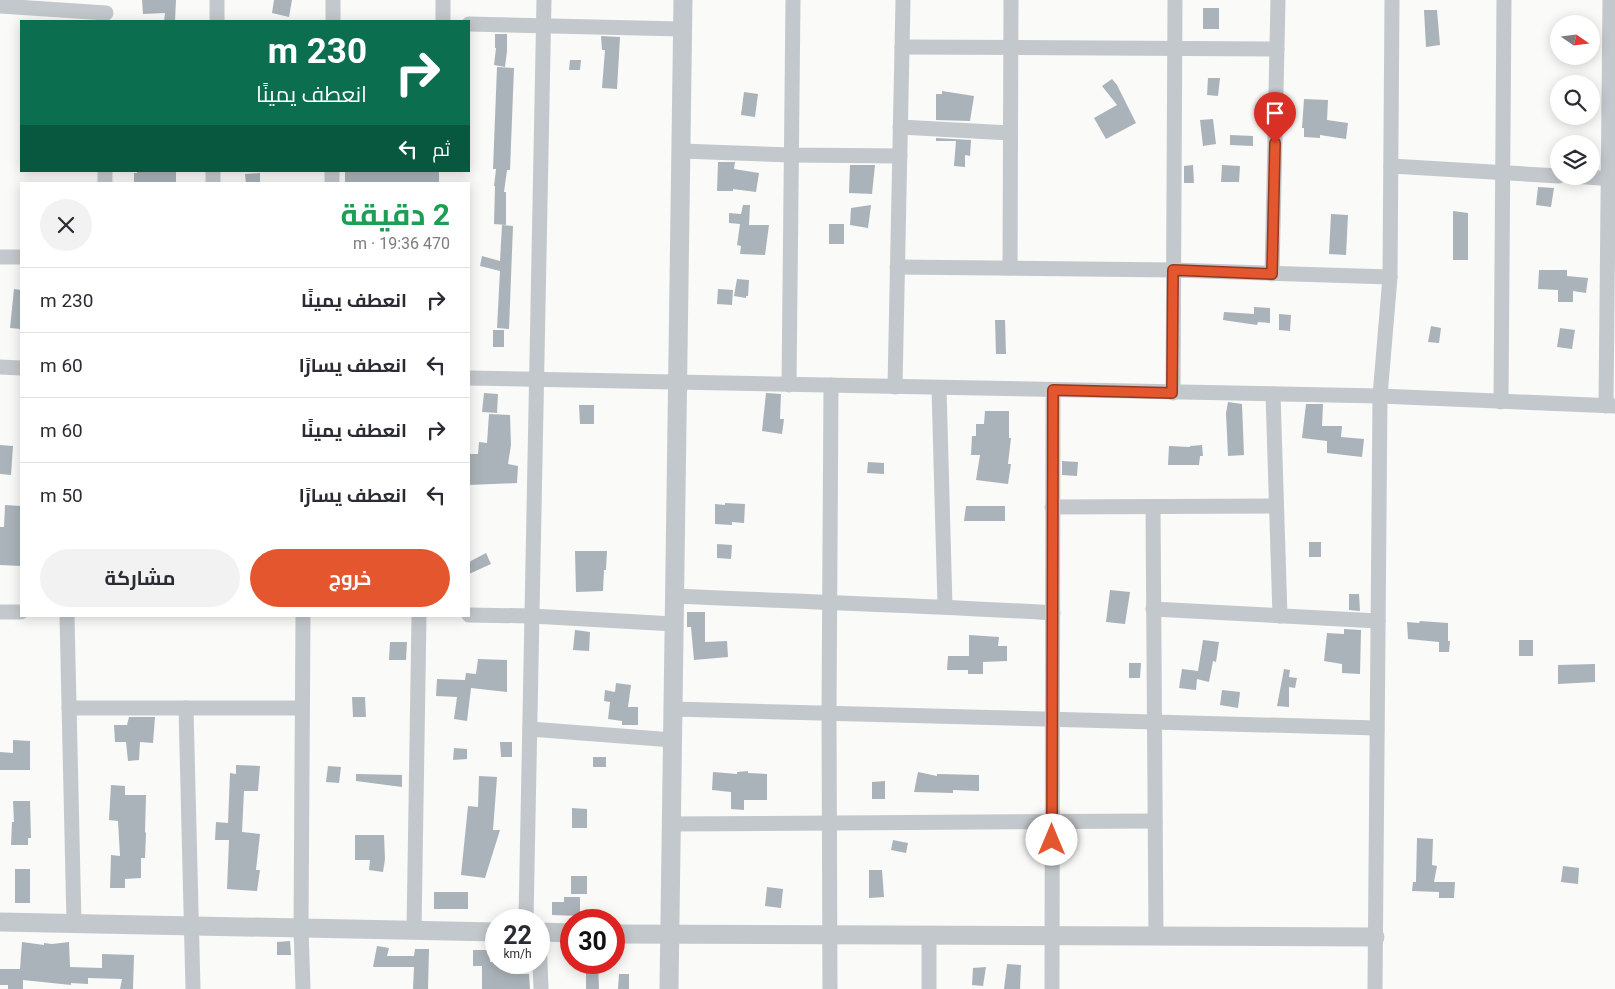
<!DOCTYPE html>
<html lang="ar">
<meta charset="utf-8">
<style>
body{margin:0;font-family:Roboto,Cairo,sans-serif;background:#f2f2f3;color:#2b2b33;direction:rtl;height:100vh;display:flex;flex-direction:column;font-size:19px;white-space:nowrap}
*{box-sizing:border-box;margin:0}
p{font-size:16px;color:#7c7c81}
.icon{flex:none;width:28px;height:28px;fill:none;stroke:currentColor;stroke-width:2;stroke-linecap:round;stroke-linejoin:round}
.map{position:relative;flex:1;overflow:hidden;direction:ltr}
.details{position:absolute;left:20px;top:182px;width:450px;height:435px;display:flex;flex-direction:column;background:#fff;border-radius:0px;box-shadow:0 2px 12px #0003;direction:rtl}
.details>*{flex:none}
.hud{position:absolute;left:20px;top:20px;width:450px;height:152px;border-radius:0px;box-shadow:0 2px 12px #0003;direction:rtl;background:#0b6e4f;color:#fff;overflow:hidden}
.needle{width:32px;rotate:104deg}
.controls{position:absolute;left:1550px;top:15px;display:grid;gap:10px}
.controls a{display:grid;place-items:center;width:50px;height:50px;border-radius:50%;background:#fff;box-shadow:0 2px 12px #0003;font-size:25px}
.speed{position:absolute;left:485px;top:909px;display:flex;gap:10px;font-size:25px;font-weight:700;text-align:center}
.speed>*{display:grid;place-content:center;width:65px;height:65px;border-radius:50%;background:#fff;box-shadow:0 2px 12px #0003;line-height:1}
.speed small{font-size:12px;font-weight:400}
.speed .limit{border:8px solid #d22;background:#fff;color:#111}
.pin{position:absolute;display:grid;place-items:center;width:42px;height:42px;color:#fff;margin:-51px -21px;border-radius:50% 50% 50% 0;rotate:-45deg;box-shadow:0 0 5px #0007}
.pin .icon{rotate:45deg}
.me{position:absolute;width:55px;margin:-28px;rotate:0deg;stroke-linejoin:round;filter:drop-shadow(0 0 4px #0008)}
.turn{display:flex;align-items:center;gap:18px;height:105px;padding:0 20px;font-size:22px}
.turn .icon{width:65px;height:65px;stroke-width:2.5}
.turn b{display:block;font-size:35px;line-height:42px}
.then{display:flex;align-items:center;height:48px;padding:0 20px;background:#0003;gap:10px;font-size:19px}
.round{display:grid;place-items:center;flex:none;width:52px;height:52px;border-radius:26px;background:#f2f2f3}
.overview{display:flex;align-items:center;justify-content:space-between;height:85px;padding:0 20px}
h1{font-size:30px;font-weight:700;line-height:38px;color:#1e9e55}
.button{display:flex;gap:10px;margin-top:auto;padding:10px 20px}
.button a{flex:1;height:58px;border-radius:30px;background:#e4572e;color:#fff;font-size:20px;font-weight:700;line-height:58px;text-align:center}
.button a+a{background:#f2f2f3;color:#2b2b33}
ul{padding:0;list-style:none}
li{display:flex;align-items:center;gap:15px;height:65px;padding:0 20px;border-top:1px solid #e1e1e2}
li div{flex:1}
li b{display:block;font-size:19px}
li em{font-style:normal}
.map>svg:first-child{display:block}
.building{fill:#aab3b9}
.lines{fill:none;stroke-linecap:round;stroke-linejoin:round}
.minor{stroke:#c3c8cc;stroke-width:15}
.tertiary{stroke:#c3c8cc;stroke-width:19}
.route-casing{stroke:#94391e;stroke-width:12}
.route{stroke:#e4572e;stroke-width:9}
</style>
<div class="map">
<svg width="1615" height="989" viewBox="0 0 1615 989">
<rect width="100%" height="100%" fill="#fafaf8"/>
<g class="building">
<path d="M142 0H176L175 21H164L165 13 143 14Z"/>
<path d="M274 0H292L289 17 272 13Z"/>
<rect x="1203" y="8" width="16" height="21"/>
<path d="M1424 10H1437L1440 45 1426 47Z"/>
<path d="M495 34H507V51L505 67 494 65 496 48H495Z"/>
<path d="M601 36 620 37 617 89 602 88 605 50H602Z"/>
<path d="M570 60H581L580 70H569Z"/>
<path d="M497 67 514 68 510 170H507L504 192H506V225L494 224 495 186H494L496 169H493Z"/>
<path d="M1208 78H1220L1218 96 1207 95Z"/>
<path d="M1112 79 1117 85 1136 123 1106 139 1094 118 1117 105 1102 86Z"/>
<path d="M942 91 974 96 970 121 936 120V94H942Z"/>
<path d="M744 92 758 94 755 117 741 115Z"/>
<path d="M1304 99 1328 100 1327 120 1348 123 1346 139 1320 135V138L1304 137V128H1302Z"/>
<path d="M1213 119 1216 144 1203 146 1200 120Z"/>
<path d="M1230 135 1253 136V146L1230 145Z"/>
<path d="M936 138 971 140 970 156 965 155V167L954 166 956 141H936Z"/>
<path d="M718 162H735L734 169 759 173 756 192 733 189V191H717Z"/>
<path d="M850 165H875L872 194 849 193Z"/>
<path d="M1193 165 1194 183H1184V166Z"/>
<path d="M1222 165 1240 166 1239 182H1221Z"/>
<path d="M137 171H176V184H134V173H137Z"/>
<path d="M345 171H439V184H392V182L345 184Z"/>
<path d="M260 173V184H246L245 174Z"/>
<path d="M1538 187 1554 188 1551 207 1536 205Z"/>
<path d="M743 205H750L749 225H769L765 255 740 254 741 246 737 245 740 224 729 223V213L741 214Z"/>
<path d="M871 205 868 228 850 225 851 208Z"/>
<path d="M1453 211 1468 213V260H1453Z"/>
<path d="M1331 214 1348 215 1346 255 1329 254Z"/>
<rect x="829" y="224" width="15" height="20"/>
<path d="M502 225 513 226 509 329 497 328 500 271 480 266 482 256 500 261Z"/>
<path d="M1539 270H1567V276L1588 278 1586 293 1573 291V302H1558V290L1538 289Z"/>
<path d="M737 279 749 280 748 296H746V298L734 296Z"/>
<path d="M14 289 21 290V329L10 328Z"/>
<path d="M718 289 733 290 732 305 717 304Z"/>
<path d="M1254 307 1270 308V323L1258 322 1257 325 1223 320 1224 312 1254 314Z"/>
<path d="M1279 314 1291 315 1290 331 1279 330Z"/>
<path d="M995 320H1005L1006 354H996Z"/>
<path d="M1431 326 1441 328 1439 343 1428 342Z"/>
<path d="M1560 328 1575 330 1572 349 1557 347Z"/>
<rect x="493" y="330" width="11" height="17"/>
<path d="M484 393 498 394 497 413 482 412Z"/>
<path d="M766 393 781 394 780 419H784L782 434 762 431Z"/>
<path d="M1228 402 1242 404 1244 455 1228 456 1226 413Z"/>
<path d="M1306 404H1323L1322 426H1342L1341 437 1364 439 1362 457 1327 453V441L1302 438Z"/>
<path d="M579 405H594V424H580Z"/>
<path d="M985 411H1009V438H1011L1008 464H1011L1008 484 976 480 980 455H971L972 436H976V424H984Z"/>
<path d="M489 414 510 415 511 445 508 464 518 466 517 483 469 485V454H478L479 442 487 443Z"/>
<path d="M0 445 13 446 11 475 0 474Z"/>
<path d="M1202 445 1203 456H1200L1199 465H1168L1169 446 1190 447V446Z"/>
<path d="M1062 461 1078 462 1077 476 1062 475Z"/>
<path d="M868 462 884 463V474L867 473Z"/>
<path d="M725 503 745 504 744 523 732 522V525L715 524V504L725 505Z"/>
<path d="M5 505 21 506V566L0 565V527H4Z"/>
<path d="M966 506H1005V521H964Z"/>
<rect x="1309" y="542" width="12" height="15"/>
<path d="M717 544 732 545 731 559 717 558Z"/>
<path d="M575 551H607L606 570H604L603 591 576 592Z"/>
<path d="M486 553 491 564 469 574V562Z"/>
<path d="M1110 590 1130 592 1125 624 1106 622Z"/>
<path d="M1349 594H1359L1360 611 1349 610Z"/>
<path d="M687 612H705V642L727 641 728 657 694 660 691 627H687Z"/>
<path d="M1420 621 1448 623V641H1450L1449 652H1439V642L1408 639 1407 622 1419 623Z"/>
<path d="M1344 629 1361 630 1360 674 1342 673V664L1324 661 1327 633 1344 634Z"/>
<path d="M575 630 590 632 589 651 573 650Z"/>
<path d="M969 635 999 637 998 646H1007V661L983 662V674H968V670H947L948 656H969Z"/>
<path d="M1203 640 1219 642 1216 662 1213 661 1209 682 1197 679 1196 690 1179 688 1182 669 1198 671Z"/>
<rect x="1519" y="640" width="14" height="16"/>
<path d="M390 642H407L406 660H389Z"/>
<path d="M478 659 507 660V692L471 688 467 721 454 719 457 697 436 696 437 679 465 680 466 673 476 674Z"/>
<path d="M1129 663H1141L1140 678H1129Z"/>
<path d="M1595 664V682L1558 684V665Z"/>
<path d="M1284 669 1290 670 1289 677 1297 678 1295 688 1289 687V707L1277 706Z"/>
<path d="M616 683 631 685 628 707H638V725H622V721L608 719 610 702 604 701 605 690 615 692Z"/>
<path d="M1222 690 1240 692 1238 708 1220 705Z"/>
<path d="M352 697H365L366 717H353Z"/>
<path d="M129 717H155L153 743 140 742 139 760 128 761 126 742H115L114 725H127Z"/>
<path d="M13 740 30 741V770H0V752L13 753Z"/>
<path d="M500 742H512V757H501Z"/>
<path d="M454 748 467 749V759L453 760Z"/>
<rect x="593" y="757" width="13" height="10"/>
<path d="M236 765 260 766 258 791H244L242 832 260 834 256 870H260L257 891 227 889 229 840H215L216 822 228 823 230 773 236 774Z"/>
<path d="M328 766 341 767 339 783 326 782Z"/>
<path d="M748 771V773L767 774V800H744V810L731 809V792L712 790 713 772 737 774V772Z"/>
<path d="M918 772 937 776V774L979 775V791L953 790V793L914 792Z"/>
<path d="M356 774 402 775V787L356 781Z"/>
<path d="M479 776 497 777 493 830H500L485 878 461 875 468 806 478 807Z"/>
<path d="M885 781V799H872V782Z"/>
<path d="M111 785 125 786V795H146L145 832 146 833 145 858H141V878L125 879V888H110L111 855 120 856 118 821 109 820Z"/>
<path d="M13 801H30L31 838H28V845H11L12 822H14Z"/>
<path d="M572 808 587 809V828H572Z"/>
<path d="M355 835H384L385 859 383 872 369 870 370 860H355Z"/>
<path d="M1417 838 1433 839 1432 865 1437 866 1434 882H1455L1454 898H1439V892L1412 891 1413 882H1416Z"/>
<path d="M893 840 908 843 906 853 891 850Z"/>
<path d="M1563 866 1579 868 1578 884 1561 882Z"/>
<rect x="15" y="869" width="15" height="34"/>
<path d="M869 870H882L884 897 869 898Z"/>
<rect x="571" y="876" width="16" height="18"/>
<path d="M767 887 783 889 781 908 765 906Z"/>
<rect x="434" y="892" width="34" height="17"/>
<path d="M564 897H580V916L552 915V902H564Z"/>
<path d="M290 941 291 955H277V942Z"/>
<path d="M22 942 44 945V943L52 944 69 942 70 967 102 968V954L134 955 133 989H120L122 979 88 978V984L71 983V985L23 980V989H8V985H0V969H20Z"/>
<path d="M377 946 389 948 387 956H414L415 949H429L428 989H413L414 967H373Z"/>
<path d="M473 950H489L490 962H512L510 974H529L530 989H482V966H473Z"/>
<path d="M586 962H598L599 989H586Z"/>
<path d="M1007 964 1021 965 1020 989H1004Z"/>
<path d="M986 967 983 986 972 985 973 968Z"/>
<path d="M619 974H629V989H618Z"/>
</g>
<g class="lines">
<g class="minor">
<path d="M0 6 106 13"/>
<path d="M217 21V0"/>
<path d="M333 21V0"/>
<path d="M443 21V0"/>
<path d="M469 24 682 29"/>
<path d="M902 47 1277 49"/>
<path d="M900 127 1010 133"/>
<path d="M681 151 792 155 900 156"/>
<path d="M1391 166 1559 176"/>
<path d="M1571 176 1615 179"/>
<path d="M105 184V171"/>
<path d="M213 184V171"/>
<path d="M332 184V171"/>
<path d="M0 257H21"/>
<path d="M897 267 1173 270 1390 277"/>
<path d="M1010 268 1011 0"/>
<path d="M1272 274 1278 0"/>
<path d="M0 367 21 368"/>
<path d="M469 378 1380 396 1615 406"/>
<path d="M789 385 793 0"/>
<path d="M895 387 903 0"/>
<path d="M939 388 945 606"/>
<path d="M1173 393 1175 0"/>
<path d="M1273 394 1280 616"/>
<path d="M1501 402 1504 0"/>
<path d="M1606 406 1610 0"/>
<path d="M1052 507 1276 506"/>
<path d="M1153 507 1156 937"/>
<path d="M675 596C801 602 927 605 1053 613"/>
<path d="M1153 609 1378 621"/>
<path d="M0 612H21"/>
<path d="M469 615 532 616 674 624"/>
<path d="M67 616 74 923"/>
<path d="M303 616 301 928 303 989"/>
<path d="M69 708H302"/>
<path d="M186 708 193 989"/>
<path d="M673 709 1377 728"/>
<path d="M530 729 673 740"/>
<path d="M672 824 1155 821"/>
<path d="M526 920 544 0"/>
<path d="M414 930 419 616"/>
<path d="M929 936V989"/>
<path d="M539 937 541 989"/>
<path d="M830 989 829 713 831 385"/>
<path d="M1052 989 1053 390"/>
<path d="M1375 989 1380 396 1390 277 1392 0"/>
</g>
<g class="tertiary">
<path d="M0 922 496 932"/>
<path d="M539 932 571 933"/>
<path d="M614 934 1375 937"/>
<path d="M669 989 683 0"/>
</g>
</g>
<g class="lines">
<g class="route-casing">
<path id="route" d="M1052 840 1053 390 1172 393 1173 270 1272 274 1275 143"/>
</g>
<use href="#route" class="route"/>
</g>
</svg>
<div class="controls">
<a><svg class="needle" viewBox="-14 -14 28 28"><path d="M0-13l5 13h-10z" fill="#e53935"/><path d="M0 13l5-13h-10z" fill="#7c7c81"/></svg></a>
<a><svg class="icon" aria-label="search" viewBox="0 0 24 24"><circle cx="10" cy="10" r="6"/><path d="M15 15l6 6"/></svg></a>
<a><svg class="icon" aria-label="layers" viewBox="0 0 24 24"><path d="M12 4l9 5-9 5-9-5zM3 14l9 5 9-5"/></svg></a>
</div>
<div class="speed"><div>22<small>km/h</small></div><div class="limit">30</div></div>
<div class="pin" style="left:1275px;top:143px;background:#d93025"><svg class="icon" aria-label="arrive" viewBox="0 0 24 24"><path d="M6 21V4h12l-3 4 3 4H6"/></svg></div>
<svg class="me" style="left:1052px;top:840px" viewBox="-20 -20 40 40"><circle r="19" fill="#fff"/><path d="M0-13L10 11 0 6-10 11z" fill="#e4572e"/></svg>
<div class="hud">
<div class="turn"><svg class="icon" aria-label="right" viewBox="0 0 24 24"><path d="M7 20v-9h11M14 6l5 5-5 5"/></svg><div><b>230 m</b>انعطف يمينًا</div></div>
<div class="then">ثم<svg class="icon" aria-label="left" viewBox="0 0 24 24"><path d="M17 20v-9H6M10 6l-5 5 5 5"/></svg></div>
</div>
<section class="details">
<div class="overview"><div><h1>2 دقيقة</h1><p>470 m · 19:36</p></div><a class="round"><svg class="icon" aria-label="close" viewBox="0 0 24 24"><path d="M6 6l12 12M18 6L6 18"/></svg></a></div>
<ul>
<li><svg class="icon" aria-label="right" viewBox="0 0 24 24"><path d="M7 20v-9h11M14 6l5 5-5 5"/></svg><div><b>انعطف يمينًا</b></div><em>230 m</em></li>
<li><svg class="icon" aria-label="left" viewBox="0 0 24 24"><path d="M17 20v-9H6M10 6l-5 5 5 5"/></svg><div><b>انعطف يسارًا</b></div><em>60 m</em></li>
<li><svg class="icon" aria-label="right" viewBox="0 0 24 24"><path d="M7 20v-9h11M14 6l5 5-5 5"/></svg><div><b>انعطف يمينًا</b></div><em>60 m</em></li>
<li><svg class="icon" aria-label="left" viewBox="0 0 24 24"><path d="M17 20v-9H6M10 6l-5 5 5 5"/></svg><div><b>انعطف يسارًا</b></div><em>50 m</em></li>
</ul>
<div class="button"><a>خروج</a><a>مشاركة</a></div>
</section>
</div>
